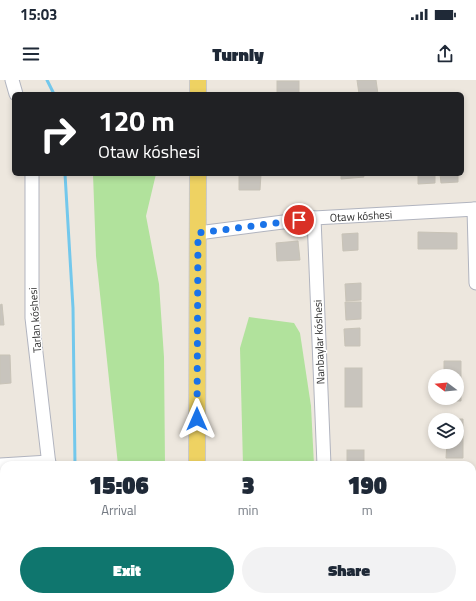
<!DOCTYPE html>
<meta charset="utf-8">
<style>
body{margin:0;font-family:"Titillium Web",sans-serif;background:#f2f2f3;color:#1f2937;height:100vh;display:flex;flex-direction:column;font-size:15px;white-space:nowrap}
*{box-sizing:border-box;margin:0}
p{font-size:13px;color:#747a83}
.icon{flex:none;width:22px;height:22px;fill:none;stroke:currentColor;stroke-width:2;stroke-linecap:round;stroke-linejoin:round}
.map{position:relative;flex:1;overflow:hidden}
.details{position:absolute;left:0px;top:381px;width:476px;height:140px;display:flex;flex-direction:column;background:#fff;border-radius:12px 12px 0 0;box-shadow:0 2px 6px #0003}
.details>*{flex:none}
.banner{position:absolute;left:12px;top:12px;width:452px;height:84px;border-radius:6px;box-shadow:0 2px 6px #0003;background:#202124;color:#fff;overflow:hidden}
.needle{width:26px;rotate:286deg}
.buttons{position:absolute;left:428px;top:289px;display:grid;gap:8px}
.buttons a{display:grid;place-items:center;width:36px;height:36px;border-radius:50%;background:#fff;box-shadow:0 2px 6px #0003;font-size:20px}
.pin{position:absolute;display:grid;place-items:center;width:34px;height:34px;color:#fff;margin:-17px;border:2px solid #fff;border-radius:50%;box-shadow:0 1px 4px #0007}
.me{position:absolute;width:44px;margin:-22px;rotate:0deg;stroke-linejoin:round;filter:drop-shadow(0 0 3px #0008)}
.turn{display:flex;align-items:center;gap:14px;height:84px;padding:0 20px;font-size:18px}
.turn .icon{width:52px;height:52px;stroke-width:2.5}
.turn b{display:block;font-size:28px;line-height:34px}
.eta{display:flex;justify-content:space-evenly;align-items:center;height:68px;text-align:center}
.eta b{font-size:24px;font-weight:800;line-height:28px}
.cta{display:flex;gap:8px;margin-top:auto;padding:8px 20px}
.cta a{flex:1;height:46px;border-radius:24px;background:#0f766e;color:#fff;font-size:16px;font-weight:800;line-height:46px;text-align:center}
.cta a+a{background:#f2f2f3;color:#1f2937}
.status{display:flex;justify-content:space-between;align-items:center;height:28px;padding:0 20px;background:#fff;direction:ltr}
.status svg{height:11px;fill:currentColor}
header{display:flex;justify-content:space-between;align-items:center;height:52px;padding:0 20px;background:#fff;font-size:18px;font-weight:800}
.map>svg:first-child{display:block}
.green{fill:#b1e29c}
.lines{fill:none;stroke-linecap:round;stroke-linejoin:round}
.stream{stroke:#73c8ec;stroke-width:3}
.building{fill:#c8c4bd;stroke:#c8c3b7}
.minor-casing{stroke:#b1b4bf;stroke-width:15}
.major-casing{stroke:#c8c8c8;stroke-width:18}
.minor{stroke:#fff;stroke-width:13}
.major{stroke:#eed262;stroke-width:16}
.route{stroke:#1a73e8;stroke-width:7;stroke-dasharray:0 12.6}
.labels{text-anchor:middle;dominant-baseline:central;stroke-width:3;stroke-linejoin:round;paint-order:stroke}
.street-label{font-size:11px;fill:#2b2b2b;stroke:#fff}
</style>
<div class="status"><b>15:03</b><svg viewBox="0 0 49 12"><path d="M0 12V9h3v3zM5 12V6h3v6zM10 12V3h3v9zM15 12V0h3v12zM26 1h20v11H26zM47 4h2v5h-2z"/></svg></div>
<header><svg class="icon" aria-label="menu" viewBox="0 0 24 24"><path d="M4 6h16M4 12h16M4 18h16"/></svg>Turnly<svg class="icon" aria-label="share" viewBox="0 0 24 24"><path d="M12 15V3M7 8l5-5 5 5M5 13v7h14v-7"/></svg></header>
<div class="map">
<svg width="476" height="521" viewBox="0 0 476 521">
<rect width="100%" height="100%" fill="#ede7de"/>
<g class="green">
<path d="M93 94H156L146 136 159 204 164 277 165 385H118L96 176Z"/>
<path d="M249 237 294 243 300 253 311 326 314 385H243L240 268Z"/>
<rect x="105" y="517" width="62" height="4"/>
<path d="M239 517H316V521H240Z"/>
</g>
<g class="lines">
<g class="stream">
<path d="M47 0 54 14"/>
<path d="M65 94 73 228 75 385"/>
<path d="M76 517V521"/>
</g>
</g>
<g class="building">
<path d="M357 0H376L378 14H359Z"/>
<rect x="277" y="1" width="22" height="13"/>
<path d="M239 94H261L260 110H239Z"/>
<path d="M341 94H363L364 97 341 99Z"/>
<path d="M418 94H435V103L418 104Z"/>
<path d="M440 94H458V102L441 103Z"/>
<path d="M418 152 457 153V169H418Z"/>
<path d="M358 153V170L343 171 342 154Z"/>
<path d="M298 161 300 180 277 181 276 163Z"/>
<path d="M361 203V220L346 221 345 204Z"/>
<path d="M345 222H361V239L346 240Z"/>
<path d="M2 224 4 245H0V225Z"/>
<path d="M360 248V266H345L344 249Z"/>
<path d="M0 275H10L11 303 0 304Z"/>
<path d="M444 281H461V321H444V318H457V296H444Z"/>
<rect x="345" y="288" width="17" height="39"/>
<path d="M447 339H463V378H446L447 362H457V340H447Z"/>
<rect x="347" y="370" width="17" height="15"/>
</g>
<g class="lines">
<g class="minor-casing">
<g id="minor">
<path d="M12 0 16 14"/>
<path d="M32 94V238L49 385"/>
<path d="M474 129 476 203"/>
<path d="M314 138 324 385"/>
<path d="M198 153 314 138 476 129"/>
<path d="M0 385 49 382"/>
<path d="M329 517V521"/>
<path d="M45 521V517"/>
</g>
</g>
<g class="major-casing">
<g id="major">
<path d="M198 14V0"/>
<path d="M197 385 198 94"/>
<path d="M196 521V517"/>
</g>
</g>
<use href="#minor" class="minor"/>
<use href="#major" class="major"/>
</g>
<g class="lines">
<path class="route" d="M197 339 198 153 299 140"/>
</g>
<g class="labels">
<g class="street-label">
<text transform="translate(361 136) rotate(-3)">Otaw kóshesi</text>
<text transform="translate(35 240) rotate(-94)">Tarlan kóshesi</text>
<text transform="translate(319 262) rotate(-92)">Nanbaylar kóshesi</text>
</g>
</g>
</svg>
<div class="buttons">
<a><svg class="needle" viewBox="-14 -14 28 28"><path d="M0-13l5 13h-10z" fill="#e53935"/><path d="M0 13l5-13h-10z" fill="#747a83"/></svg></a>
<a><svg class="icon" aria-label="layers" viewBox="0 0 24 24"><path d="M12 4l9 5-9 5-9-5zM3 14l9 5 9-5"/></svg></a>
</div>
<div class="pin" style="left:299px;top:140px;background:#d93025"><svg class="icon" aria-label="arrive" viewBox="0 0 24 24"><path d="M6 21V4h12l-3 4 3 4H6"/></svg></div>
<svg class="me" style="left:197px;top:339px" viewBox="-20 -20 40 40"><path d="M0-17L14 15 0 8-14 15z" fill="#1a73e8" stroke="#fff" stroke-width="4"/></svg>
<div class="banner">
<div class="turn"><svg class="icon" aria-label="right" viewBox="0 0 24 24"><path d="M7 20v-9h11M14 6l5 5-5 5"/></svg><div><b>120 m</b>Otaw kóshesi</div></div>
</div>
<section class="details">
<div class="eta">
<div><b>15:06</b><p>Arrival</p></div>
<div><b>3</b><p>min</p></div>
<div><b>190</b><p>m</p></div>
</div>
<div class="cta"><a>Exit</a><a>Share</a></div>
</section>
</div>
